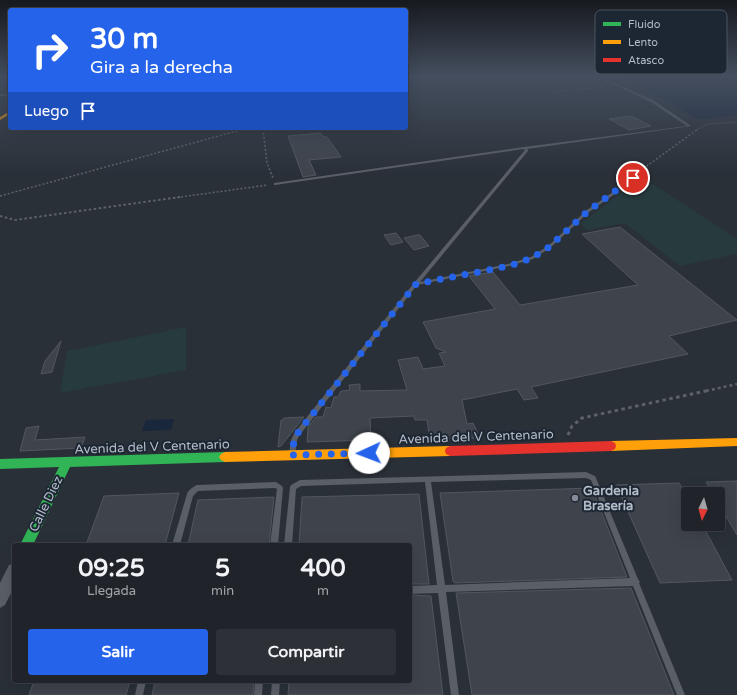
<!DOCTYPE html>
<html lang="es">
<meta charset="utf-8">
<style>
body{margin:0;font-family:"Varela Round",sans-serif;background:#2d3036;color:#f1f3f6;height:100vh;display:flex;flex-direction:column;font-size:15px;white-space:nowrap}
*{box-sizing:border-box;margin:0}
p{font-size:13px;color:#a2a4a8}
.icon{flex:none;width:22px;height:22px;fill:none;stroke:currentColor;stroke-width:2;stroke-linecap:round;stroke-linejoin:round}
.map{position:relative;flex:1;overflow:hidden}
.details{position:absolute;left:12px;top:543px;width:400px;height:140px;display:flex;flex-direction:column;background:#20242a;border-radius:4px;box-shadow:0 4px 16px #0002,0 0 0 1px #3d4147}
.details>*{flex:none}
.hud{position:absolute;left:8px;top:8px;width:400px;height:122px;border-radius:4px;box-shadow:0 4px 16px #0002,0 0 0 1px #3d4147;background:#2563eb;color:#fff;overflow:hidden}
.needle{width:26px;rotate:185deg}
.fabs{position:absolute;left:681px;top:487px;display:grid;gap:8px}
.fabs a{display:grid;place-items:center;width:44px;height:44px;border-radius:4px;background:#20242a;box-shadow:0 4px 16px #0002,0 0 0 1px #3d4147;font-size:20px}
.pin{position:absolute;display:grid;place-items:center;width:34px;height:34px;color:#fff;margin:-17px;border:2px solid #fff;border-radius:50%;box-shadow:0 1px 4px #0007}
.me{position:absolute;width:44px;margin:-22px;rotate:268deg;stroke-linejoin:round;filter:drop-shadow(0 0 3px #0008)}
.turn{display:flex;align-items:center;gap:14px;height:84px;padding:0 16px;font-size:18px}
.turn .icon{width:52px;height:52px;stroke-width:2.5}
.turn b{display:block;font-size:28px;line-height:34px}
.then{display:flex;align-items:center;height:38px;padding:0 16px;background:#0003;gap:8px;font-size:15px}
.eta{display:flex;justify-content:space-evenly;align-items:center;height:68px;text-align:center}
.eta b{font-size:24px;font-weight:800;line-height:28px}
.action{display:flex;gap:8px;margin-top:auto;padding:8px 16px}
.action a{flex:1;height:46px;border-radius:4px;background:#2563eb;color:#fff;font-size:16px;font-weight:800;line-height:46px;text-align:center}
.action a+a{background:#2d3036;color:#f1f3f6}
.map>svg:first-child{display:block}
.green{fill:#273a3e}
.water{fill:#19273c}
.building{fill:#3f444c;stroke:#52575f}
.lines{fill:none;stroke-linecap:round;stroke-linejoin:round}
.path-far4{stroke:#5c6268;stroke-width:1;stroke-dasharray:1.5 1.5;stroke-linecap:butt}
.path-far3{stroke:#5c6268;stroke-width:1.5;stroke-dasharray:2 2;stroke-linecap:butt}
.path-far2{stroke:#5c6268;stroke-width:2;stroke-dasharray:2.5 2.5;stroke-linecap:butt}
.path-far1{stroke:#5c6268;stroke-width:2.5;stroke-dasharray:3 3;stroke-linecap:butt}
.path{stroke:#5c6268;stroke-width:3;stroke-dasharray:3.5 3.5;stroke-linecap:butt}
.lane{fill:#5a5e66;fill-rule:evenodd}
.street{fill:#5a5e66;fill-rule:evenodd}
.fast{fill:#30b455;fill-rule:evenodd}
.slow{fill:#ff9f0a;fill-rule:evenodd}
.jam{fill:#e5322d;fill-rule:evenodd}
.route{stroke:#2563eb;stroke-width:7;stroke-dasharray:0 12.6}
.poi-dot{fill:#848b96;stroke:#1d2633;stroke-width:1.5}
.labels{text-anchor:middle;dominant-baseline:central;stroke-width:4;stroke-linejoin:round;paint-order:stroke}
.near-street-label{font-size:13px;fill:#b4bcc9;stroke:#1d2633}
.near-poi-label{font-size:13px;font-weight:bold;fill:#b4bcc9;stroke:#1d2633;text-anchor:start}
.key{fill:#1d2633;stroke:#4a5360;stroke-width:1}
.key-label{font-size:11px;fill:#b4bcc9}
</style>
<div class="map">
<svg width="737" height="695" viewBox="0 0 737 695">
<rect width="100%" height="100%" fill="#2a3038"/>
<g class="green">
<path d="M642 177 737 239V254L680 266 625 223 587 230 580 224Z"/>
<path d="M186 327V370L60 393 67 351Z"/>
</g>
<g class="water">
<path d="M624 76H737V115L704 119 695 118Z"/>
<path d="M174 419 171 430 142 431 146 420Z"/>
</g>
<g class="building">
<path d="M631 116 651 126 629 130 609 119Z"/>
<path d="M320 133 324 137H327L341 157 309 160 316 175 303 177 288 136Z"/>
<path d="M620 227 737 320 669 336 688 354 531 387 538 398 524 400 517 389 462 400 467 424 473 423 480 438 430 439 427 420H415L414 416 370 418 371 440 307 442 308 427 316 417H323L326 407 331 408 334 397H338L341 391 350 390 349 385 360 384V391L407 390 398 360 418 357 423 369 445 366 439 353 446 352 436 348 423 322 495 309 469 276 493 272 520 305 638 285 582 234Z"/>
<path d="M396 233 403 242 391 245 384 235Z"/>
<path d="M417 235H420L429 246 414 250 404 238Z"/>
<path d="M61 341 52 372 41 374 45 361Z"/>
<path d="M304 417 281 446 278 447 281 420H283L284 418Z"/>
<path d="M39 426 35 440 85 437 81 448 20 451 26 428Z"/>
<path d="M737 481V535L718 503V494H713L706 482Z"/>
<path d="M679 483 688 499V524H702L732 580 660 583 616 485Z"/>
<path d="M592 488 627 577 455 583 453 581 440 493Z"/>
<path d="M179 493 165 545H86L104 496Z"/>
<path d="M419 494 429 584H410V545H299L302 497Z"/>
<path d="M274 497 269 545H188L198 500Z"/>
<path d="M631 588 674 695H472L456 593Z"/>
<path d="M410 595 431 596 443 695H288L289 681H410Z"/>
<path d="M34 681H130L126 695H29Z"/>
<path d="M155 681H254L253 695H152Z"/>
</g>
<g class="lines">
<g class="path-far4">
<path d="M406 85 439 76"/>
<path d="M549 92 604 87"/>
<path d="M263 128V130"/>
<path d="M241 130 249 128"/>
<path d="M696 130 707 124 737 122"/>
</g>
<g class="path-far3">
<path d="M263 129 267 163 273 178"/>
<path d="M622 187 640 171 698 129"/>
<path d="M0 196 244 129"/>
<path d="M173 198 268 185"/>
</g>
<path class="path-far2" d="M0 216 15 220 180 197"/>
<path class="path-far1" d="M706 391 737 384"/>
<path class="path" d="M568 435 572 426 582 418 710 390"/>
<g class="lane">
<path d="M596 76H598L653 100 691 126 527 149 528 150V151L420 282 508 264 531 257 548 246 587 210 616 190 619 191 589 212 550 248 533 259 509 266 417 285 299 436 297 440 295 454 294 456 292 457 290 456 289 454 291 440 295 432 414 283 525 150 523 149 275 185H274V183L524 147 687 126 651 102Z"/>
<rect x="0" y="94" width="10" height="2"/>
<path d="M586 472 595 476 596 478 638 579 640 582 639 583 685 695H677L633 586 446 592 459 695H451L438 593 410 594V586L437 585 425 482 301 486 296 489 292 545H284L290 487 291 485 300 480ZM586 478 591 480 630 578 445 585 431 482Z"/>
<path d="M276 482 282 486 283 488 278 545H270L277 489 275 488 198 491 193 496 180 545H172L187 494C188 490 193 487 197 485Z"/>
<path d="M138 681H146L143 695H135Z"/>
<path d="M255 681H263L262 695H254Z"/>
<path d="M272 681H280L279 695H271Z"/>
</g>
<path class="street" d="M14 563V587L5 605 0 608V583L9 565Z"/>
<path class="fast" d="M225 452 229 454 231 457 229 460 225 462 70 467 33 545H20L59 467 0 469V459Z"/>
<g class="slow">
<path d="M10 111V114L0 120V117Z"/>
<path d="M737 438V446L611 451 607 449 606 446 607 443 611 441Z"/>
<path d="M450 446 454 448 455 451 454 454 450 456 225 462 221 460 219 457 221 454 225 452Z"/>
</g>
<path class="jam" d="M611 441 615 443 616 446 615 449 611 451 450 456 446 454 445 451 446 448 450 446Z"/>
</g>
<linearGradient id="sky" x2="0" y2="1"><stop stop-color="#171a1f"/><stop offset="0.44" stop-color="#444e5e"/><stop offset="1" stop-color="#444e5e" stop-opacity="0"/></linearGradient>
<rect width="737" height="173" fill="url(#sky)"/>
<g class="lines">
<path class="route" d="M369 453 292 455 294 440 297 434 416 284 509 266 532 258 549 247 588 211 633 178"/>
</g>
<circle class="poi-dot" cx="575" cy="498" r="4"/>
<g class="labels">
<g class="near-street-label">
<text transform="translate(476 437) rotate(-2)">Avenida del V Centenario</text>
<text transform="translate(152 447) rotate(-2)">Avenida del V Centenario</text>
<text transform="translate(46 504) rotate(-64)">Calle Diez</text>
</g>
<g class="near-poi-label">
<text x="583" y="491">Gardenia<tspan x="583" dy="15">Brasería</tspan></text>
</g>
</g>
<rect x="595" y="10" width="132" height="64" rx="6" class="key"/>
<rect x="603" y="22" width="18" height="4" fill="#30b455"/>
<rect x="603" y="40" width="18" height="4" fill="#ff9f0a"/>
<rect x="603" y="58" width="18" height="4" fill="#e5322d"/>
<g class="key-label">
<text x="628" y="28">Fluido</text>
<text x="628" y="46">Lento</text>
<text x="628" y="64">Atasco</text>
</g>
</svg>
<div class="fabs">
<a><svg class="needle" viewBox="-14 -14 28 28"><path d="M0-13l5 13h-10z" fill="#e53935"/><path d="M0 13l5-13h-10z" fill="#a2a4a8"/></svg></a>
</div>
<div class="pin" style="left:633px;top:178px;background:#d93025"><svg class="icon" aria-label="arrive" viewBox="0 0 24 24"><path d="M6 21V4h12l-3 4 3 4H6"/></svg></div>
<svg class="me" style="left:369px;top:453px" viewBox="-20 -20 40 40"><circle r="19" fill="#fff"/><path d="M0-13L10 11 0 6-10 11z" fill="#2563eb"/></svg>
<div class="hud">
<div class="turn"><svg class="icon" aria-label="right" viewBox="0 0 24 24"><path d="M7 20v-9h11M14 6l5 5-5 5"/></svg><div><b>30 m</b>Gira a la derecha</div></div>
<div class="then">Luego<svg class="icon" aria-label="arrive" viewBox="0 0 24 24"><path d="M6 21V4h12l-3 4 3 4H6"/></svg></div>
</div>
<section class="details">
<div class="eta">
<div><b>09:25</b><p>Llegada</p></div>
<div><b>5</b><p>min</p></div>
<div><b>400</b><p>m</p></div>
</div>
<div class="action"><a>Salir</a><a>Compartir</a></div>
</section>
</div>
